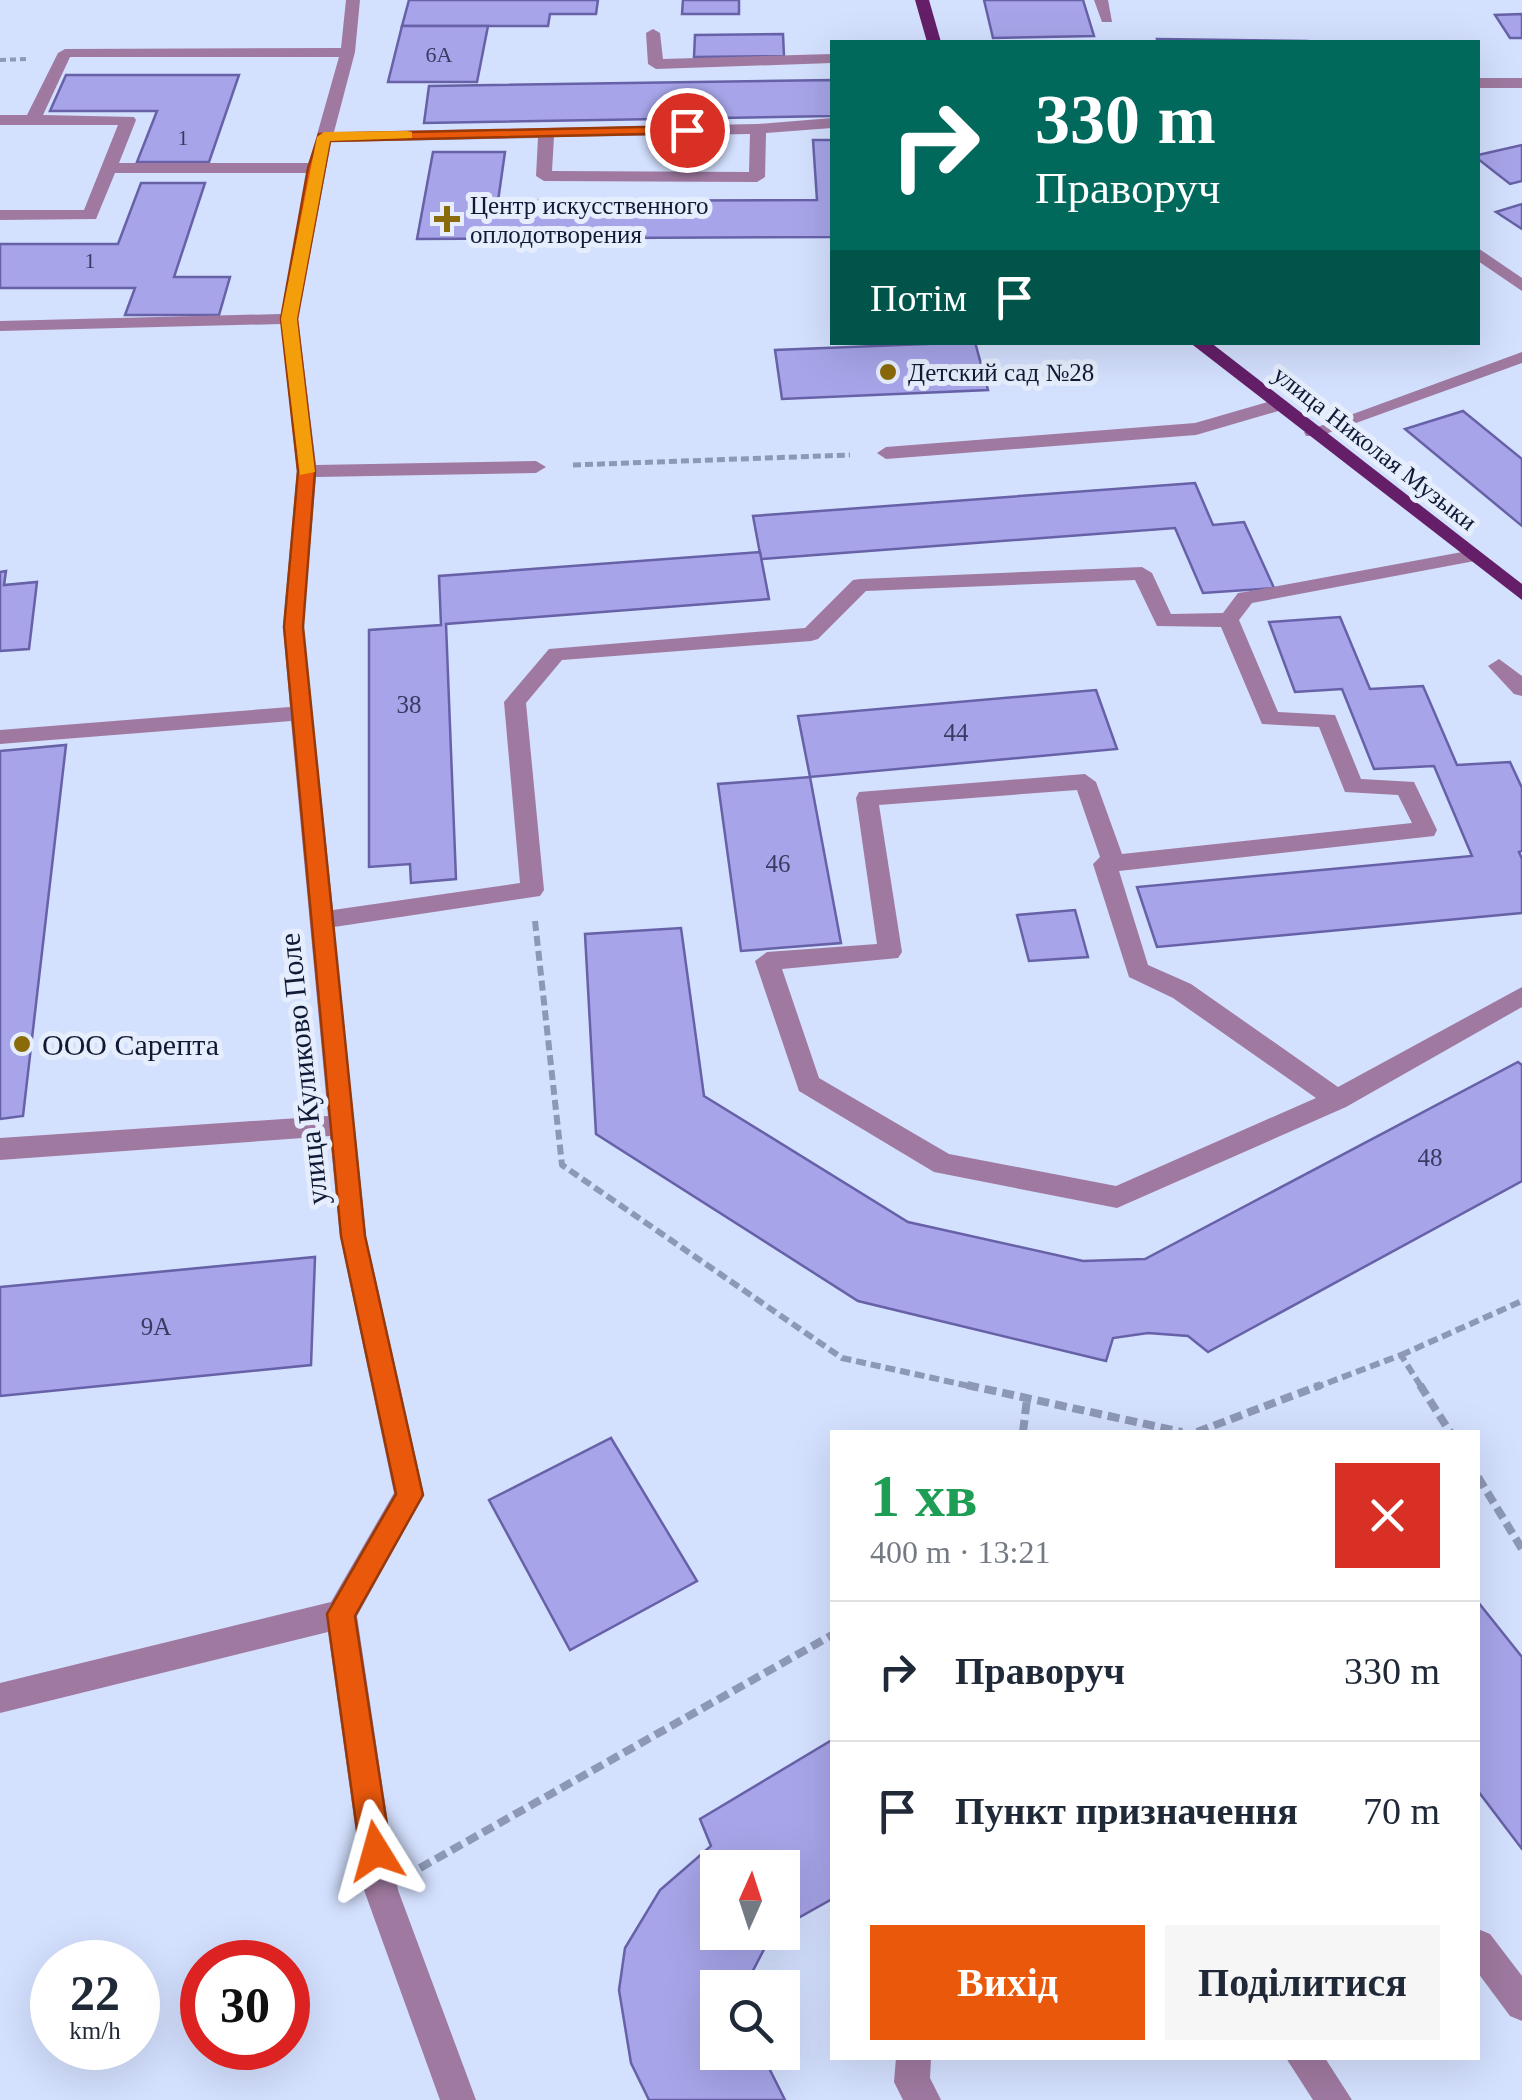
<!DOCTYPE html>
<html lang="uk">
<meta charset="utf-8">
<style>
body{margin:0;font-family:Georgia,serif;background:#f6f6f7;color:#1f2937;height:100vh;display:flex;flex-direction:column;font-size:38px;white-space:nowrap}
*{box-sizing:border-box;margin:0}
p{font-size:32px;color:#747a83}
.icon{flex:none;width:55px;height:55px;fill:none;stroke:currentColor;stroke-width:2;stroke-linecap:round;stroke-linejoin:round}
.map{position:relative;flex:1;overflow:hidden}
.side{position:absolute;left:830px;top:1430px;width:650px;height:630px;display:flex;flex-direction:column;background:#fff;border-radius:0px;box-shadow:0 10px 40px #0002}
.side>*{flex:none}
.guide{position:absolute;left:830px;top:40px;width:650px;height:305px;border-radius:0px;box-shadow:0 10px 40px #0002;background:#00695c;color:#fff;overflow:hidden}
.needle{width:65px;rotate:3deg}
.controls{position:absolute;left:700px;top:1850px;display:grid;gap:20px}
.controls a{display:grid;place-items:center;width:100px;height:100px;border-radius:0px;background:#fff;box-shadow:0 10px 40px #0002;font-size:50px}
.speed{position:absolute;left:30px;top:1940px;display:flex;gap:20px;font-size:50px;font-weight:700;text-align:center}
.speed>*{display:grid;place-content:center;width:130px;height:130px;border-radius:50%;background:#fff;box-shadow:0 10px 40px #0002;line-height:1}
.speed small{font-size:25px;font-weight:400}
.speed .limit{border:15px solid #d22;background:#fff;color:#111}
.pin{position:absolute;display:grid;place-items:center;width:85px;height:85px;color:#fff;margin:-42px;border:5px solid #fff;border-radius:50%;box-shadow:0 2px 10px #0007}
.me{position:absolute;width:110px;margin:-55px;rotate:352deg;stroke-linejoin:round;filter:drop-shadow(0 0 8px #0008)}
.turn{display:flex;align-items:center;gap:35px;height:210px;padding:0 40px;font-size:45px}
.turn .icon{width:130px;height:130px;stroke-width:2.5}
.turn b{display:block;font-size:70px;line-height:85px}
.then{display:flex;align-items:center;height:95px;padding:0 40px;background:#0003;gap:20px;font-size:38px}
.round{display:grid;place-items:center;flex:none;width:105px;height:105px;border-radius:0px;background:#f6f6f7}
.overview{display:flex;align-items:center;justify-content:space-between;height:170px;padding:0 40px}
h1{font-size:60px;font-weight:600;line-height:75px;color:#1e9e55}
.action{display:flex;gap:20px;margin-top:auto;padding:20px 40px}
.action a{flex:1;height:115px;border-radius:0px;background:#ea580c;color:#fff;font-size:40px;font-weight:600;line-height:115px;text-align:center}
.action a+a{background:#f6f6f7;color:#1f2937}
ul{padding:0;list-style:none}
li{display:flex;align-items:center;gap:30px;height:140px;padding:0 40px;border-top:2px solid #e0e1e3}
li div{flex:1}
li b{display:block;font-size:38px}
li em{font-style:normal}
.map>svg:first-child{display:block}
.building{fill:#a7a4e9;stroke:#6761a7;stroke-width:2.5}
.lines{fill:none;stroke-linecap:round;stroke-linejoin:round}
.path-far3{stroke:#8d98b5;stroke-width:4;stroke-dasharray:6 4;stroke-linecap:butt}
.path-far2{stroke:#8d98b5;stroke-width:5;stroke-dasharray:8 4;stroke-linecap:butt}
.path-far1{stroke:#8d98b5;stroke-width:6;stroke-dasharray:10 5;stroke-linecap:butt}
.path{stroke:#8d98b5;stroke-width:8;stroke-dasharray:12 6;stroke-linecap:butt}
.minor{fill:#9f79a0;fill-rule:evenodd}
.major{fill:#641f68;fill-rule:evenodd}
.route{fill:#ea580c;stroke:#983908;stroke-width:2.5}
.slow{fill:#f59e0b}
.poi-dot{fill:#8b6a0a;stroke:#e6eefd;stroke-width:4}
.labels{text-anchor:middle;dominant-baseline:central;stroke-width:10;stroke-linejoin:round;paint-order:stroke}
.far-number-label{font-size:22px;fill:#363c62}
.far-poi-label{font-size:25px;fill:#101a35;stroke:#e6eefd;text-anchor:start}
.far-street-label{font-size:25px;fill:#101a35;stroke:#e6eefd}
.number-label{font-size:25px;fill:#363c62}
.poi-label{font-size:30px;fill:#101a35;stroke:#e6eefd;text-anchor:start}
.street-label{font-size:30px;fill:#101a35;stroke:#e6eefd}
</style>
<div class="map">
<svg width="1522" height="2100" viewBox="0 0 1522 2100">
<rect width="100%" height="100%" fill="#d3e0fe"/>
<g class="building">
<path d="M409 0H598L596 14H550L548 26H402Z"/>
<path d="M683 0H739V14H682Z"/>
<path d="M984 0H1083L1094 36 993 38Z"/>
<path d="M1522 14V38H1510L1495 15Z"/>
<path d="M402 26H488L477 82H388Z"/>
<path d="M783 34 784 56 694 57 695 35Z"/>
<path d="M1157 39 1308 41 1309 42H1158Z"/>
<path d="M66 75H239L209 162H137L157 111H50Z"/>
<path d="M832 80V116L424 123 429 86Z"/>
<path d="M813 140H832V237L417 239 433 152H505L498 201 817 200Z"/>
<path d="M1522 145V181L1510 184 1478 159V155Z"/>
<path d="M141 183H205L174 277H230L219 315H125L135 288H0V244H118Z"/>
<path d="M1522 204V229L1496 212Z"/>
<path d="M975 342 988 390 782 399 775 350Z"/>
<path d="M1463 411 1522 459V526L1405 429Z"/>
<path d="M1195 483 1213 525 1244 522 1274 588 1203 593 1175 528 761 559 753 516Z"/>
<path d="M760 552 769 599 446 624 456 879 411 883 410 864 369 867V630L441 625 439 576Z"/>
<path d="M6 571 4 585 37 582 29 649 0 651V572Z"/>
<path d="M1340 617 1370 689 1423 686 1457 765 1510 762 1522 788V851L1519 852 1522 859V913L1157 947 1137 887 1472 856 1434 766 1374 769 1342 689 1295 692 1269 622Z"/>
<path d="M1096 690 1117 749 810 777 798 716Z"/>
<path d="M66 745 23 1116 0 1119V751Z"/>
<path d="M810 777 841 943 741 951 718 784Z"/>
<path d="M1075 910 1088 957 1029 961 1017 915Z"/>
<path d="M681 928 704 1096 908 1222 1083 1261 1145 1259 1518 1062 1522 1065V1181L1208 1352 1188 1336 1148 1333 1113 1338 1106 1361 858 1301 596 1134 585 934Z"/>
<path d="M315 1257 311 1365 0 1396V1287Z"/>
<path d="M611 1438 697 1581 570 1650 489 1500Z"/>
<path d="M1478 1602 1522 1657V1849L1478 1791Z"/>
<path d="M832 1740V1899L782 1927V1868H718V1932H773L744 1988H718V2052H761L785 2100H649L631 2063 619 1990 625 1948 660 1890 711 1846 700 1819Z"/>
</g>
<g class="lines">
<path class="path-far3" d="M0 60 26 59"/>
<path class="path-far2" d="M573 465 850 455"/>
<g class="path-far1">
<path d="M535 921 562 1165 842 1358 978 1388"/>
<path d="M1401 1355 1522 1301"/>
<path d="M1314 1388 1401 1355 1422 1388"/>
</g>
<g class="path">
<path d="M967 1385 1182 1432"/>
<path d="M1420 1385 1450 1432"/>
<path d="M1023 1432 1027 1399"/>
<path d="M1197 1432 1321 1385"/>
<path d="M1478 1477 1522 1549"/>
<path d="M420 1868 832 1635"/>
</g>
<g class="minor">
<path d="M346 0H360L355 52 334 132 758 124 832 118V128L766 133 765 177 757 182 544 181 536 176 538 138 331 142 298 319 316 465 536 461 546 467 536 473 316 477 303 627 333 910 520 883 504 702 549 649 805 628 853 580 860 579 1142 567 1152 573 1171 614 1223 613 1238 593 1245 592 1473 550 1480 552V560L1252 603 1239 620 1278 712 1335 715 1361 779 1414 782 1437 830 1434 836 1119 871 1148 965 1191 984 1338 1087 1522 987V1007L1346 1107 1117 1208 934 1172 799 1091 755 961 767 952 877 944 856 798 859 792 1085 774 1096 782 1122 854 1412 823 1398 795 1345 792 1319 727 1262 724 1221 627 1157 626 1135 580 866 591 818 639 811 641 562 660 526 703 544 890 540 896 334 927 366 1236 424 1495 357 1616 398 1890 476 2100H440L364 1890 328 1632 0 1713V1683L331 1602 394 1493 340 1236 330 1136 0 1160V1138L328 1116 291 721 0 744V730L290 707 283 627 297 471 281 324 0 331V321L281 314 307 173H115L96 219 0 220V210H84L118 125H0V115H27L58 53 65 49 341 48ZM70 57H339L309 163H119L136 120 134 117 43 115ZM750 134 749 172 552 171 554 137ZM1077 790 1100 857 1093 864 1129 977 1173 998 1316 1098 1116 1186 949 1154 819 1078 782 969 898 958 902 952 879 805Z"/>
<path d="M1094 0H1108L1112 22H1102Z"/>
<path d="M653 29 660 33 663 59 832 54V63L656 69 648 64 646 33Z"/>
<rect x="1478" y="78" width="44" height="10"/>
<path d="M1478 248 1522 278V291L1478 261Z"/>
<path d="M1522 352V363L1320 436H1306L1304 432Z"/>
<path d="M1278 399 1285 401V409L1196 435 886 459 877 453 886 447 1195 423Z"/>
<path d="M1499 659 1522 676V696L1514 694 1488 666Z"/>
<path d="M1478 1929 1490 1934 1522 1976V2021L1510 2016 1478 1973Z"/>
<path d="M896 2058H931L930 2078 941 2100H903L894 2082Z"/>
<path d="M1286 2058H1325L1352 2100H1313Z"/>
</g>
<g class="major">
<path d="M915 0H929L941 42H927Z"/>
<path d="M1189 342H1210L1522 584V600Z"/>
</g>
</g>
<path class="route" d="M687 126 692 127V133L330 141 297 319 315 471 303 627 365 1236 423 1495 355 1616 391 1851 386 1861 376 1866 365 1861 360 1851 327 1614 396 1494 341 1236 284 627 298 471 281 319 308 168 319 134Z"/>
<path class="slow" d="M407 131 412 132V138L330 141 297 319 315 472 300 475 281 319 317 137 324 132Z"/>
<g class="poi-dot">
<path d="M442 204h10v10h10v10h-10v10h-10v-10h-10v-10h10z"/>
<circle cx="888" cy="372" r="10"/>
<circle cx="22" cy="1044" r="10"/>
</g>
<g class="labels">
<g class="far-number-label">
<text x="439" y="54">6А</text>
<text x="183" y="137">1</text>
<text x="90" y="260">1</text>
</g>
<g class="far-poi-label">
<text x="470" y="205">Центр искусственного<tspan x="470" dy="29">оплодотворения</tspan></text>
<text x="908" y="372">Детский сад №28</text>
</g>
<g class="far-street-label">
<text transform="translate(1375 448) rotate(38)">улица Николая Музыки</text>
</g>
<g class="number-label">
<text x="409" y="704">38</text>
<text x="956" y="732">44</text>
<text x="778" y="863">46</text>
<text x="1430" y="1157">48</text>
<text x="156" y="1326">9А</text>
</g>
<g class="poi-label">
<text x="42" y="1044">ООО Сарепта</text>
</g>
<g class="street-label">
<text transform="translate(303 1069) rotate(-96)">улица Куликово Поле</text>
</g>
</g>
</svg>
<div class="controls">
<a><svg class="needle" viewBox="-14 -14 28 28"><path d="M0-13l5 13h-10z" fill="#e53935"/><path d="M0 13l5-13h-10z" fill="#747a83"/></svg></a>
<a><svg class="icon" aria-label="search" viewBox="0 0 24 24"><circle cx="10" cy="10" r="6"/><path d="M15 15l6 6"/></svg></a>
</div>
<div class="speed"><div>22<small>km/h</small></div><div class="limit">30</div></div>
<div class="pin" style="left:687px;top:130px;background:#d93025"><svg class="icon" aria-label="arrive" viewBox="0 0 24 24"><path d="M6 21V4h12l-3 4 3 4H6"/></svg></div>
<svg class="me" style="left:376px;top:1851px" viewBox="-20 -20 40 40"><path d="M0-17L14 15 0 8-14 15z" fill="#ea580c" stroke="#fff" stroke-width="4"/></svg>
<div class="guide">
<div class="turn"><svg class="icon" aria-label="right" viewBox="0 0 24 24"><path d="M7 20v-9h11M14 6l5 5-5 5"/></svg><div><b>330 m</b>Праворуч</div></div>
<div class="then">Потім<svg class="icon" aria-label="arrive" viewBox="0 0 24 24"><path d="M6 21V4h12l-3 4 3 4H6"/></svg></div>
</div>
<section class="side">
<div class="overview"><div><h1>1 хв</h1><p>400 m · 13:21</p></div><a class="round" style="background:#d93025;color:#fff"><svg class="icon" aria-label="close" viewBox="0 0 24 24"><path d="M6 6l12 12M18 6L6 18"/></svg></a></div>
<ul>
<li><svg class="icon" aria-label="right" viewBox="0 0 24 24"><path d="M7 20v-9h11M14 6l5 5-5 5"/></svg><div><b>Праворуч</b></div><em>330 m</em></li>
<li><svg class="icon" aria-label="arrive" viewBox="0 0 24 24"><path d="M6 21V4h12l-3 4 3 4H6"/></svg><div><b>Пункт призначення</b></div><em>70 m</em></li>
</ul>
<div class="action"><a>Вихід</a><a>Поділитися</a></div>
</section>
</div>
